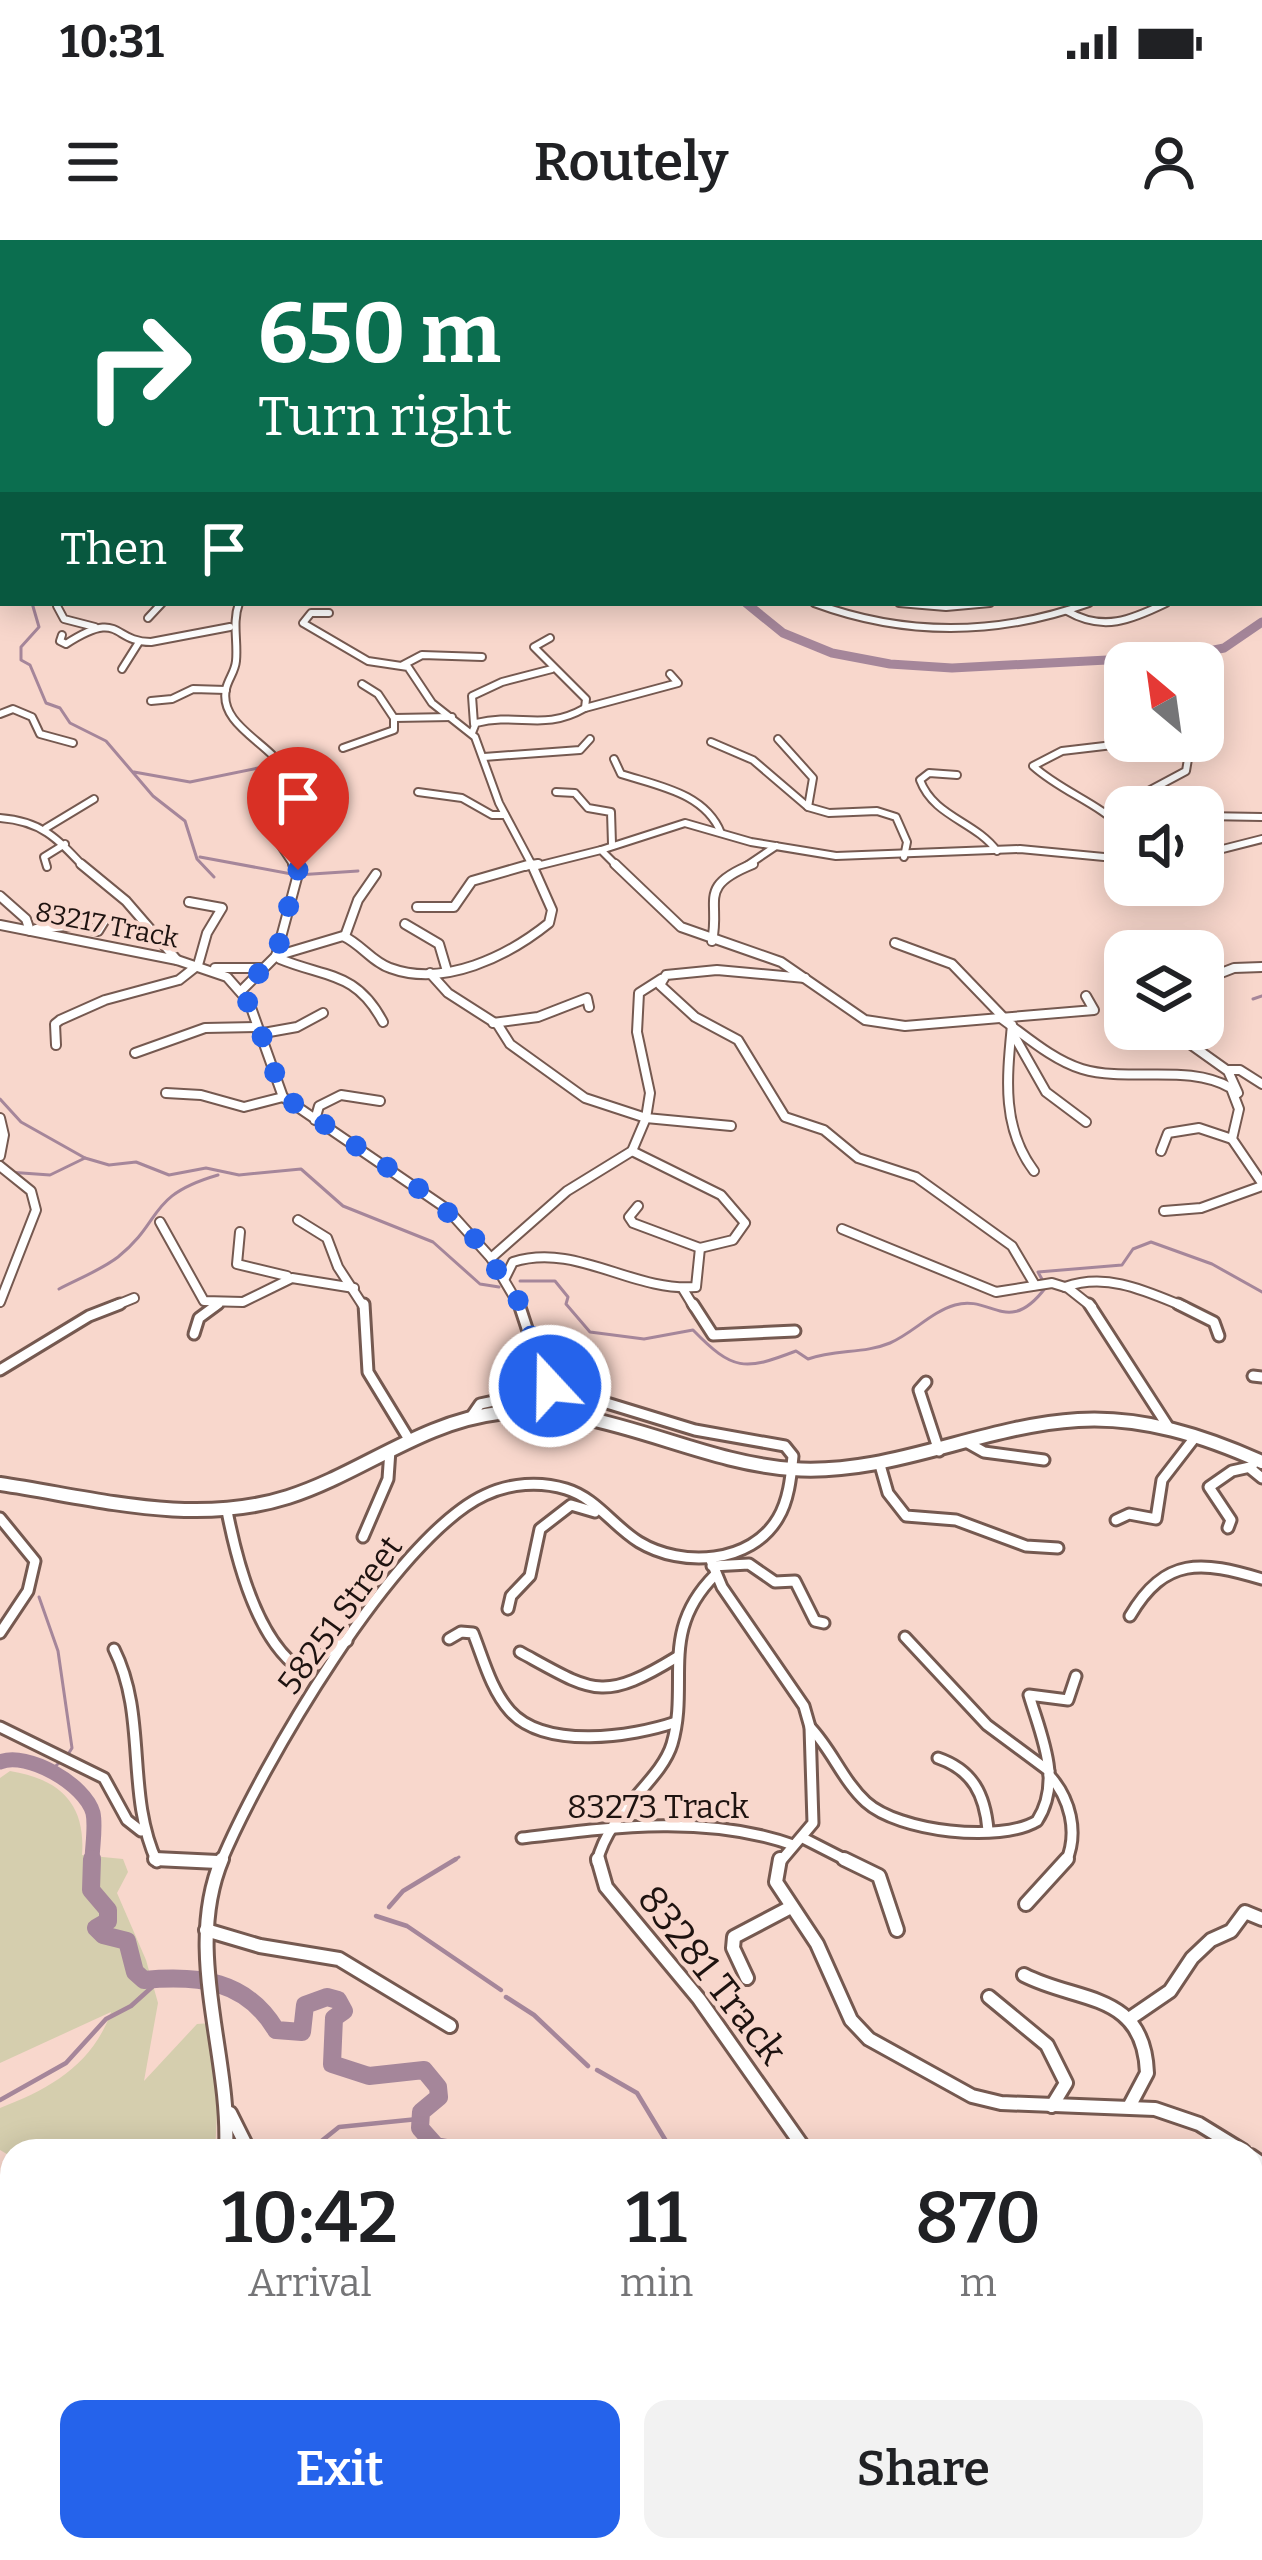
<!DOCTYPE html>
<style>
body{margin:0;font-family:Bitter,serif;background:#f2f2f2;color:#202124;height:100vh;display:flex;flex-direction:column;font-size:45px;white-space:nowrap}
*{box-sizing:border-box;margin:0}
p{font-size:39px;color:#757577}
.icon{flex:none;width:66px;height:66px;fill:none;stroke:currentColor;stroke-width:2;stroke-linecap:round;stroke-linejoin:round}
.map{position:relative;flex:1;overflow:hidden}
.panel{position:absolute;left:0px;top:1899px;width:1263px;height:423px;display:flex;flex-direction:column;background:#fff;border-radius:36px 36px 0 0;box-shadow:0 6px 30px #0003}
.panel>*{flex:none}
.banner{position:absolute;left:0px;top:0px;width:1263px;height:366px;box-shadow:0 6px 30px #0003;background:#0b6e4f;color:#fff;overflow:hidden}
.needle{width:78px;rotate:331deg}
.controls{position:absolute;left:1104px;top:402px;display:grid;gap:24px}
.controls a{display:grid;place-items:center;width:120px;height:120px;border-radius:24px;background:#fff;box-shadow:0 6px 30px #0003;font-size:60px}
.pin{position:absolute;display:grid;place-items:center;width:102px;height:102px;color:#fff;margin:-123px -51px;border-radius:50% 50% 50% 0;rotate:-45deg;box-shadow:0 0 12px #0007}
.pin .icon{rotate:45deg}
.me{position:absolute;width:132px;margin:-66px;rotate:339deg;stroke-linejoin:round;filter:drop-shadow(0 0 9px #0008)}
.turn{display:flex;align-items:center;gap:42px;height:252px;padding:0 60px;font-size:54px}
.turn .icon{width:156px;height:156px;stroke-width:2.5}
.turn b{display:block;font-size:84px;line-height:102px}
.then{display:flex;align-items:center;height:114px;padding:0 60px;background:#0003;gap:24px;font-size:45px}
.eta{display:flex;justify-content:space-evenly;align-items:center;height:204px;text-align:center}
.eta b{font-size:72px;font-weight:600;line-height:84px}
.primary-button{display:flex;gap:24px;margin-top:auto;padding:24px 60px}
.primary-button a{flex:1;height:138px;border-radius:24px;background:#2563eb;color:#fff;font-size:48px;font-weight:600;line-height:138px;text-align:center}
.primary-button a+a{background:#f2f2f2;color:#202124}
.status{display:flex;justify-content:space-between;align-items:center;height:84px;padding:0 60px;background:#fff;direction:ltr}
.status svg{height:33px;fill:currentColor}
header{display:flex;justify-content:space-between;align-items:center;height:156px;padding:0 60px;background:#fff;font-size:54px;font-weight:600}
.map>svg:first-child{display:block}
.green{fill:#d5ceae}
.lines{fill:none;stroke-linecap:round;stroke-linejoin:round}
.stream-far1{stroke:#a5869a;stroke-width:3}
.stream{stroke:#a5869a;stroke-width:4.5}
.river-far3{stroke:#a5869a;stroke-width:8}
.river-far2{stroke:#a5869a;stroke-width:9}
.river-far1{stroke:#a5869a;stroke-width:15}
.river{stroke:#a5869a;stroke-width:18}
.minor-far4-casing{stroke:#755950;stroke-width:8}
.minor-far3-casing{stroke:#755950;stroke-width:10}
.minor-far2-casing{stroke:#755950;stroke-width:12}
.minor-far1-casing{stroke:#755950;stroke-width:15}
.minor-casing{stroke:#755950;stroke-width:18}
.major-casing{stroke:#755950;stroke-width:18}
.minor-far4{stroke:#fff;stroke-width:4.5}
.minor-far3{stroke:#fff;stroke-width:6}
.minor-far2{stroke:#fff;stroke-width:8}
.minor-far1{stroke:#fff;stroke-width:9}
.minor{stroke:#fff;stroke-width:12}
.major{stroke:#fff;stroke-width:12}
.route{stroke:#2563eb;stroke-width:21;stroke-dasharray:0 37.8}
.labels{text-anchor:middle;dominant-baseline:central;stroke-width:9;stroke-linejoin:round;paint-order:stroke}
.far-street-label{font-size:27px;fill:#1e1310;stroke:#f8d7cc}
.street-label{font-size:33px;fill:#1e1310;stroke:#f8d7cc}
.near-street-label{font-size:39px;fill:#1e1310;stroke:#f8d7cc}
</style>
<div class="status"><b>10:31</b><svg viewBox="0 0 49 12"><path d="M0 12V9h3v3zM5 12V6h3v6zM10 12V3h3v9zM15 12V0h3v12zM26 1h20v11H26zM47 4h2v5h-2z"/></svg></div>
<header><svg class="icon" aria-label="menu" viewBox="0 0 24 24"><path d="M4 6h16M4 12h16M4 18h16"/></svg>Routely<svg class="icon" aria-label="person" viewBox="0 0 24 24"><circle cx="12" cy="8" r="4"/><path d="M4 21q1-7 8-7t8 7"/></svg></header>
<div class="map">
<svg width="1262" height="2320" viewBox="0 0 1262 2320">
<rect width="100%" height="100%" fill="#f8d7cc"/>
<g class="green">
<path d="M10 1531C60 1539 86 1564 82 1615L123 1619 128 1632 117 1653 146 1720 158 1763 144 1841 197 1784 211 1783 218 1856 215 1911H12V1917L0 1910V1868C50 1849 93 1824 111 1772L0 1823V1538Z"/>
<path d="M12 2040V2191L0 2202V2055Z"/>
</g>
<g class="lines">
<g class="stream-far1">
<path d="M0 207V212"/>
<path d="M0 260 1 268"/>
<path d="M32 363 39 387 21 407V420L30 425 46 463 60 468 70 483 106 501 153 556 185 581 197 619 214 637"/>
<path d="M134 532 190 542 273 525"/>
<path d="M200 617 297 635 358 631"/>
<path d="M1253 759 1262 756"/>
<path d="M0 859 21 882 85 918"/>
<path d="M8 932 50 935 85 918 109 925 136 922 169 935 206 928 239 935 301 929 343 966 433 1002 480 1044 499 1047"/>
<path d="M520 1041H555L568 1057 566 1064 590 1092 644 1099 693 1090C733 1131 744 1131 796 1111L808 1119C835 1109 864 1114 890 1103 913 1093 931 1072 955 1065 991 1054 1008 1098 1046 1047"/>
<path d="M1043 1041 1038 1032 1122 1025 1133 1009 1151 1002 1212 1024 1262 1052"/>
<path d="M59 1049C78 1039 101 1030 118 1017 164 980 146 956 218 935"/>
<path d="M39 1357 58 1411 72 1508 67 1516"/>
<path d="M48 1533 59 1523"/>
<path d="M451 1622 459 1617"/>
</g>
<g class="stream">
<path d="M389 1667 403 1651 456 1619"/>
<path d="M376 1676 407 1686 501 1750"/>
<path d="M506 1757 534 1775 588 1826"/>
<path d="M597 1830 637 1853 672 1911"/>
<path d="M0 1860 66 1823 106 1779 131 1766 162 1738"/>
<path d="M309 1911 339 1887 418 1879"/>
<path d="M0 2298 12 2287"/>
</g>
<g class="river-far3">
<path d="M108 0 113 3"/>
<path d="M329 0 361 3"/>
<path d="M799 0 803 3"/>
<path d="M257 3 263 0"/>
<path d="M420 3 430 0"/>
</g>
<path class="river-far2" d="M746 363 783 393 832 413 890 424 952 428 1184 416 1224 408 1262 382"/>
<path class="river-far1" d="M0 1522C27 1511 85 1544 93 1573 96 1587 92 1607 92 1622"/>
<g class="river">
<path d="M92 1619 91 1650 108 1670V1681L96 1688 103 1695 127 1701 135 1732 144 1740C199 1735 246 1740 276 1790L302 1792 305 1765 327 1757 338 1760 344 1771 334 1778 332 1824 369 1836 424 1830 438 1847 439 1857 421 1872 420 1888 436 1906 464 1911"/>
<path d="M1251 2258 1262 2263"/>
</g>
<g class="minor-far4-casing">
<g id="minor-far4">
<path d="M1244 0 1253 3"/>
<path d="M183 3H201"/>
<path d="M235 3 242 1"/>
<path d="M592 3 600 0"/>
<path d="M747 3 775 0"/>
<path d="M912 3 924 0"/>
<path d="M982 3 991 0"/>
<path d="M1151 3 1157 0"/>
<path d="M1207 3 1219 0"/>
<path d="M1260 267V276"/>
</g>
</g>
<g class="minor-far3-casing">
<g id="minor-far3">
<path d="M239 363C232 383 238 401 236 421 235 432 228 439 226 449 218 486 273 504 286 533L273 594 295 627"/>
<path d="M814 363C906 397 997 396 1089 363"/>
<path d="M899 363 946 367 990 363"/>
<path d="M57 366 64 379 95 387"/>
<path d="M1067 371C1103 392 1131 380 1166 363"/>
<path d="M329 373H311L303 383 368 421 408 427 432 463 475 497 499 563 532 625 525 627"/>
<path d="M148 378 162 363"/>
<path d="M62 395 60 401 66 404C122 368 111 402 151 402L230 387"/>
<path d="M403 425 422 415 482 417"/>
<path d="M122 429 139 402"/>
<path d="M362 444 378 454 394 478 452 477"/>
<path d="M151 461 172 459 193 449 226 450"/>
<path d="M585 468 678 443 670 434"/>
<path d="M0 474 13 469 32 477 40 494 73 503"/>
<path d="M474 484 472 456 502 442 552 429"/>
<path d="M472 493 476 483C519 472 543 492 585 468L586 459 534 407 550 398"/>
<path d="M778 499 813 538 808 567"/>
<path d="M711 502 753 520 808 567 829 573 877 571 896 577 907 602 904 617"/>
<path d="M1113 505 1062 511 1033 526C1062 552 1097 562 1125 590"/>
<path d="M343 508 394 490V478"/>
<path d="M484 517 580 510 590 499"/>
<path d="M614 519 621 534C658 546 705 553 721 593"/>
<path d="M957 535 929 533 920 540C934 577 975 581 997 611"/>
<path d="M418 552 462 558 492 575H505"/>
<path d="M556 552 575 553 588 568 611 572 612 604"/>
<path d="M1154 567 1144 561 1143 554 1186 531 1189 513 1184 501"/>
<path d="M1203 576 1262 577"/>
<path d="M0 578C41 581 57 598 84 627"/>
<path d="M46 588 94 559"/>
<path d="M601 610 685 583 751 602 836 616 1020 609 1125 619"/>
<path d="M1203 614 1262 599"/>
<path d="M47 627 44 617 65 604"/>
<path d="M533 627 601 610 618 627"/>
<path d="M745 627 776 606"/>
</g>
</g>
<g class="minor-far2-casing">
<g id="minor-far2">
<path d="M81 624 126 661 177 720"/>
<path d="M615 624 681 687 781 722 865 780 905 786 1094 770 1086 756"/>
<path d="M0 656 26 679 30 691"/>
<path d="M417 667H454L472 641 531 624"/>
<path d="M405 684 439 704 447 731"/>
<path d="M0 685 177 720 227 737 249 762 283 857 447 969 491 1018 520 1067"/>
<path d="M36 689 76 685 98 691 106 678"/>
<path d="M345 696 358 660 376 634"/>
<path d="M712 701C721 660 696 647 753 624"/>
<path d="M895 703 952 724 1004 778"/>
<path d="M1178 706 1185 711"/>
<path d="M276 716 343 696C361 704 372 722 390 728 444 748 508 716 549 683L552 670 532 625 538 624"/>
<path d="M280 719C326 738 356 731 383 782"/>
<path d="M215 728H263"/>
<path d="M430 733 448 753 498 785 510 804 585 858 646 878 632 911 567 951 491 1018"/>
<path d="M805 738 717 730 666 735 660 745 695 777 738 800 785 877 824 890 858 918 916 937 1012 1006 1035 1045"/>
<path d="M661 739 639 753 637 792 650 853 646 878 731 886"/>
<path d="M1203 740 1234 728 1262 727"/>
<path d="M241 751 276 716 298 634 293 624"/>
<path d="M1002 779C1027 797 1053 820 1082 829 1129 843 1188 823 1231 848L1239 869 1232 899 1262 943"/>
<path d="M493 783 538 777 587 758 589 767"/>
<path d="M1012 785C1007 837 1001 887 1034 931"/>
<path d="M1169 789 1228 831 1238 853"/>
<path d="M1012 792 1046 852 1086 882"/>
<path d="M258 794 297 787 323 773"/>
<path d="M56 805 55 784 60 780 105 760 179 740 198 725 207 693 222 668 189 662"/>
<path d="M135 813 205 788 256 787"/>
<path d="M1229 830H1240L1262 844"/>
<path d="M166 853 201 855 244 867 283 857"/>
<path d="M0 878 4 895 0 916"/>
<path d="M315 880 319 866 341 855 380 861"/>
<path d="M632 911 721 955 745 983 733 1000 700 1008"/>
<path d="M1161 911 1168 893 1199 888 1232 899"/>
<path d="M0 926 31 951 36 970 0 1062"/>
<path d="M1164 971 1201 968 1262 946"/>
<path d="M298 980 327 998 338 1027 364 1067"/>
<path d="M160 982 204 1061 243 1062 292 1038 354 1048"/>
<path d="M842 989 996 1052 1052 1043 1068 1048 1092 1067"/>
<path d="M240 992 237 1024 287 1036"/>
<path d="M505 1038 513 1022C576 1002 632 1052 696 1047L700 1008 633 983 629 977 638 966"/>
<path d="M1065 1047C1107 1032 1146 1051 1185 1067"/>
<path d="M683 1049 694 1067"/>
<path d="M112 1067 134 1058"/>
<path d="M214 1067 219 1063"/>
</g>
</g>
<g class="minor-far1-casing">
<g id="minor-far1">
<path d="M364 1064 368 1132 410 1201"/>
<path d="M693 1064 713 1095 795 1091"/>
<path d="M1089 1064 1169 1188"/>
<path d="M1178 1064 1214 1082 1219 1096"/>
<path d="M194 1094 199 1078 218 1064"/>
<path d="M0 1130 89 1076 120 1064"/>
<path d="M1253 1136 1262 1137"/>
<path d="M926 1142 919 1150 939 1211"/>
<path d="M471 1177 480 1164 554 1148"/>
<path d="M968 1203 984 1212 1044 1220"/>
<path d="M1253 1224 1251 1229 1262 1238"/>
<path d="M880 1225 888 1253 906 1276 956 1280 1026 1306 1058 1308"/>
<path d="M227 1271C237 1322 258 1406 306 1433L333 1407 347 1401"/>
<path d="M0 1278 35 1321 28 1351 0 1393"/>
<path d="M1116 1280 1129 1274 1156 1279 1162 1240 1196 1196"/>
<path d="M1228 1288 1231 1280 1209 1247 1232 1231 1250 1227"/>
<path d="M363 1297 388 1239 390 1210"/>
<path d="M710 1318 722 1347 804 1466 810 1487 813 1583 780 1622"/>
<path d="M712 1326 749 1324 775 1342 795 1341 815 1381 824 1383"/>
<path d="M508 1369 511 1356 530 1336 540 1289 571 1265 595 1272"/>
<path d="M1130 1376C1165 1316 1202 1321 1262 1339"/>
<path d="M905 1397 987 1485 1049 1531"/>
<path d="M449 1399 461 1392 473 1393C483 1418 491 1450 510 1471 545 1510 632 1497 676 1482"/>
<path d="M114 1409C148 1477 125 1553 157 1622"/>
<path d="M520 1412C593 1452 602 1463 677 1417"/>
<path d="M0 1487 104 1538 127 1580 141 1591"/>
<path d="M810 1487C832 1510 843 1541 866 1562 899 1592 1000 1603 1037 1581 1063 1541 1041 1496 1029 1455L1068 1460 1076 1436"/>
<path d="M938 1518C973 1530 985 1555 988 1590"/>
<path d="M1049 1535C1070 1558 1079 1592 1066 1622"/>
<path d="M522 1598C612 1587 706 1574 793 1605"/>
<path d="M803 1598 850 1622"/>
<path d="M221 1622C260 1528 394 1297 485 1255 510 1243 540 1241 566 1249 596 1258 613 1286 639 1302 682 1328 751 1324 778 1278 789 1260 791 1236 793 1216L785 1206 695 1190 551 1146 542 1134 519 1064"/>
<path d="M597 1622C609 1571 661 1541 672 1504 690 1442 658 1392 715 1335"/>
</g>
</g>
<g class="minor-casing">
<g id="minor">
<path d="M155 1619 218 1622"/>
<path d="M222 1619C183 1712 231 1814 226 1911"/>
<path d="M598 1619 606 1647 699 1759 806 1911"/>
<path d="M780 1619 776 1642 817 1704 851 1780 869 1799 972 1856 1001 1863 1155 1869 1199 1884 1243 1911"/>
<path d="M844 1619 879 1636 897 1690"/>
<path d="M1026 1664 1067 1619"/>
<path d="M206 1690 260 1706 339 1719 450 1786"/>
<path d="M1024 1735C1078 1763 1144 1751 1147 1833L1129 1867"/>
<path d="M747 1738 733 1708 734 1697 791 1667"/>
<path d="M989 1757 1047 1805 1066 1843 1052 1866"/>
<path d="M1132 1777 1170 1751 1192 1718 1211 1700 1231 1691 1245 1672 1262 1679"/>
<path d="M230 1873 249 1911"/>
<path d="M1251 1916 1262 1924"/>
<path d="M1251 1992 1262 1989"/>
<path d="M1251 2135V2172"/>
<path d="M1251 2176 1262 2191"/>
<path d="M0 2217 12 2205"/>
<path d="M262 2320 263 2310"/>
</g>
</g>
<g class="major-casing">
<path id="major" d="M0 1244C95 1258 193 1287 288 1257 360 1234 422 1182 498 1173 601 1161 692 1222 792 1229 890 1236 980 1186 1078 1180 1142 1176 1204 1196 1262 1222"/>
</g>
<use href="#minor-far4" class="minor-far4"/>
<use href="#minor-far3" class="minor-far3"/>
<use href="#minor-far2" class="minor-far2"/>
<use href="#minor-far1" class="minor-far1"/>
<use href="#minor" class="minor"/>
<use href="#major" class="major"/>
</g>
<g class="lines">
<path class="route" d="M298 630 276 716 241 751 253 771 283 856 428 955 470 992 518 1060 550 1146"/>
</g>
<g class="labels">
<g class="far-street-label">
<text transform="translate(107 685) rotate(11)">83217 Track</text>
</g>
<g class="street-label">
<text transform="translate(340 1375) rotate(-54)">58251 Street</text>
<text x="658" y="1567">83273 Track</text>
</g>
<g class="near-street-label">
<text transform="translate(712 1735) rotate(52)">83281 Track</text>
</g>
</g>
</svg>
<div class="controls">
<a><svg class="needle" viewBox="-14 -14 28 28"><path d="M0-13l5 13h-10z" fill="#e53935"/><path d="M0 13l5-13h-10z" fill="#757577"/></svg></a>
<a><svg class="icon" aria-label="sound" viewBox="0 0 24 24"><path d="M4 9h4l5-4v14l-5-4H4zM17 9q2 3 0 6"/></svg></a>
<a><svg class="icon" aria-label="layers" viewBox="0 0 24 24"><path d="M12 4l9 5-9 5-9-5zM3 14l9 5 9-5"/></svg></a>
</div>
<div class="pin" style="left:298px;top:630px;background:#d93025"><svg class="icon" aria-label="arrive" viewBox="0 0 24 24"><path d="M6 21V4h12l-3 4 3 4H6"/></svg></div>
<svg class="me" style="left:550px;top:1146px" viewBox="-20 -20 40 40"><circle r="17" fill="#2563eb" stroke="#fff" stroke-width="3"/><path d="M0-11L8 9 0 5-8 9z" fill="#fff"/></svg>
<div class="banner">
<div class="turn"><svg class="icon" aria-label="right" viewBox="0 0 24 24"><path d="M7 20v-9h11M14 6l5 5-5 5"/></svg><div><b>650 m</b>Turn right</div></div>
<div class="then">Then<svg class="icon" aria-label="arrive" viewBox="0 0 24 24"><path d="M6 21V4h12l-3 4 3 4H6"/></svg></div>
</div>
<section class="panel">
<div class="eta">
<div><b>10:42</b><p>Arrival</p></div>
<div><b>11</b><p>min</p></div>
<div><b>870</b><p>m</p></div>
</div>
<div class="primary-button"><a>Exit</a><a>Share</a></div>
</section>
</div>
